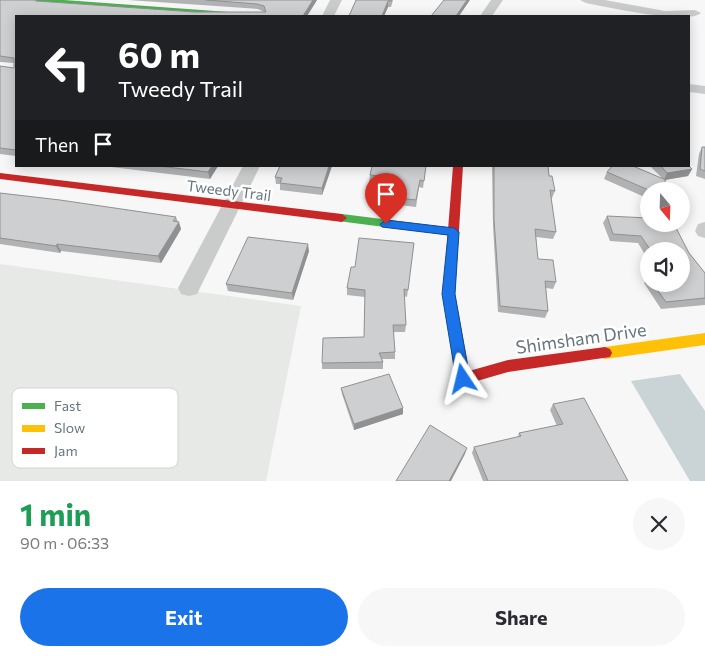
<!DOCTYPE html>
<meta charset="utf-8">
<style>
body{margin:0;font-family:Commissioner,sans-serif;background:#f7f7f7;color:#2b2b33;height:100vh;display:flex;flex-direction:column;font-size:19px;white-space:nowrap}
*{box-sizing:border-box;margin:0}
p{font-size:16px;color:#7c7c81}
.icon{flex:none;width:28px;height:28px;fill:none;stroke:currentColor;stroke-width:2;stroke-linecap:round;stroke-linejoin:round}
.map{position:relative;height:481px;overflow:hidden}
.sheet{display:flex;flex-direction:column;background:#fff;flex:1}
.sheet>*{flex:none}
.guide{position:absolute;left:15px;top:15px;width:675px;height:152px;border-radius:0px;box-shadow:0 2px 12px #0003;background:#202124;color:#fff;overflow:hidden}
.needle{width:32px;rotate:161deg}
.tools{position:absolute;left:640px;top:182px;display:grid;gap:10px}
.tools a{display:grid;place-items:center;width:50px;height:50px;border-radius:50%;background:#fff;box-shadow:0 2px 12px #0003;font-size:25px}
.pin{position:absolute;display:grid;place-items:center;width:42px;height:42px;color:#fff;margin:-51px -21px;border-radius:50% 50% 50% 0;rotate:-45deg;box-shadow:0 0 5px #0007}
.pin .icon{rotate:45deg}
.me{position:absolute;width:55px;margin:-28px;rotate:350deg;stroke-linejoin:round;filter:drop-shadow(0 0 4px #0008)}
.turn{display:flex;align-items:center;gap:18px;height:105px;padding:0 20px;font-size:22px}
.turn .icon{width:65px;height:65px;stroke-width:2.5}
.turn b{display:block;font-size:35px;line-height:42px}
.then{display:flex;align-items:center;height:48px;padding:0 20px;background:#0003;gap:10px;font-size:19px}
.round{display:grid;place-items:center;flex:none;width:52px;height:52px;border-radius:26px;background:#f7f7f7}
.overview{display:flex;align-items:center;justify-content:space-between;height:85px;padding:0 20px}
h1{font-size:30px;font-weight:700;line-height:38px;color:#1e9e55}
.button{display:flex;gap:10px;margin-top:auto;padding:10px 20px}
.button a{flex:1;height:58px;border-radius:30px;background:#1a73e8;color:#fff;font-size:20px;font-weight:700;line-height:58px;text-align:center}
.button a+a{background:#f7f7f7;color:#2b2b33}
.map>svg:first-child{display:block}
.green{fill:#e6e9e5}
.water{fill:#cad3d5}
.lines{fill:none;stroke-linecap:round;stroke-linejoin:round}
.street{fill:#cacccc;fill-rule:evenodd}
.fast{fill:#4caf50;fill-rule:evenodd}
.slow{fill:#ffc107;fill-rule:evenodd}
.jam{fill:#c62828;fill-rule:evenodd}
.wall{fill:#b1b2b3}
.shaded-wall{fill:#909192}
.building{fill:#cecfd0;stroke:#909192}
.route{fill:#1a73e8;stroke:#114b97}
.labels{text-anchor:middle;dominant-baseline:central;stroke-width:5;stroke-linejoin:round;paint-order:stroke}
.street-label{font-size:15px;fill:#66757e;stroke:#fff}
.near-street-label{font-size:18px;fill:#66757e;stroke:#fff}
.key{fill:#fff;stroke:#d1d6d8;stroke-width:1}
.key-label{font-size:14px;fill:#66757e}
</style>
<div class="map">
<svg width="705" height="481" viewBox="0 0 705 481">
<rect width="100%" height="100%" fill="#f7f7f7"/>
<path class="green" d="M0 264 301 306 266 481H0Z"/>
<path class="water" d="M680 374 705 411V481H690L631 381Z"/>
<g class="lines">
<g class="street">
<path d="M330 0H342L334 16H322Z"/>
<path d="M491 0H503L492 16H480Z"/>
<path d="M580 0H605L665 11 695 10 701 13C689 25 606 7 586 3Z"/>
<path d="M689 84 705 86V94L689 92Z"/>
<path d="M243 166H260L197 294 189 296 181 294 178 288Z"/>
<path d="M705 222V238L698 236 695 231 698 224Z"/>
</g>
<g class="fast">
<path d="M35 0H64L257 14 260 16H234L38 2Z"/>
<path d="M342 214 454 228 460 232 454 236 338 221 337 218 338 215Z"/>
</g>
<path class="slow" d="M705 333V345L605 359 600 357 598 353 600 349 605 347Z"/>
<g class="jam">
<path d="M453 166H463L455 294 469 371 508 360 605 347 610 349 612 353 610 357 508 372 463 385 458 383 443 294Z"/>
<path d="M0 173 342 214 347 218 342 222 0 179Z"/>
</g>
</g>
<g class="wall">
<path d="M0 0 36 1 195 12H264L258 9 128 0H317L307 16H16V156L0 154V66L14 68V63L0 62Z"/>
<path d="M356 0H393L391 7H388L384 16H349Z"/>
<path d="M702 147H705V179L696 176 699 154Z"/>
<path d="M103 166H218L210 179Z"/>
<path d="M280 166H335H332L322 195 280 190V184H276L275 177Z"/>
<path d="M426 166 423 188 419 187 416 207 383 203V196L386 184 369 182 370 175Z"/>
<path d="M492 166H548L549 176 555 191 552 198H551L556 232 553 239 536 237 538 259 556 282 553 289 546 288 548 311 545 318 498 312 493 226Z"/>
<path d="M650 166H689L692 169 688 176 665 180H666L659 191H649V199L604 179 607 172 663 179Z"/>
<path d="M0 193 176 217 181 229 161 263 61 251 60 253 0 244Z"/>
<path d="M607 216 689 253 705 273V305L661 309 644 283 649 276V284H681V251H649V261L638 243 610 241 603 223Z"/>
<path d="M414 243 407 297 404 296 406 325 405 332H393L395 352V359H382L383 362V369H322V363L364 337 365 297 347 295V288L355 267Z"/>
<path d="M309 251 293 300 228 291 226 284Z"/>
<path d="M341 388 403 414 354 430 342 394Z"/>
<path d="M553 404 628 481H483L472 453 474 447 518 437 519 433 557 426 550 410Z"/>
</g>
<g class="shaded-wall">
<path d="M313 0H317L307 16H303Z"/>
<path d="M467 0H470L459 16H456Z"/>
<path d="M388 1V7L384 16H382Z"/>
<path d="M212 166H218L210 179 208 172Z"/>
<path d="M329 166H332L322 195V188Z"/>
<path d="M692 169 688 176 664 180 667 173Z"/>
<path d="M666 180 659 191H657Z"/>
<path d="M179 222 181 229 161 263 158 256Z"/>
<path d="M57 244 61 251 60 253 56 246Z"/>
<path d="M308 244 309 251 293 300 292 293Z"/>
<path d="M403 408V414L354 430V424Z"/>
<path d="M467 448 465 454 451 481H449Z"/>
</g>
<g class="building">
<path d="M0 0H34L36 1 195 12H266L264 6 257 4 206 0H313L303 16H16V150L0 148V66L14 68V58L0 56Z"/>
<path d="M356 0H392L391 1H388L382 16H349Z"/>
<path d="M444 0H467L456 16H431Z"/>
<path d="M702 147H705V171L700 169Z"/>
<path d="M159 166H212L208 172Z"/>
<path d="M280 166H329L322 188 280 183 282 178 275 177Z"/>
<path d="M372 166H426L424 181 420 180 416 200 383 196 388 177 370 175Z"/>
<path d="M494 166H548L549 176H552L555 191 550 190 556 232 535 229 538 259 553 260 556 282 545 281 548 311 500 306 494 219Z"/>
<path d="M612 166H633L666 180 657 191H651L607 172Z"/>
<path d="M661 166H689L692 169 667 173Z"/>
<path d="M0 193 60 200 176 217 173 221 179 222 158 256 57 244 56 246 0 238Z"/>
<path d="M607 216 649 218V224H674L689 253 705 273V298L666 302 653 284H681V251H651L641 236 613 234Z"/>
<path d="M248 237 308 244 292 293 226 284Z"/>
<path d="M359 238 414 243 408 290 404 289 406 325H393L395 352 379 353 383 362 322 363 323 338 364 337 365 290 347 288 351 267H355Z"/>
<path d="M389 374 403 408 354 424 341 388Z"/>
<path d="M584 398 628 481H488L474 447 521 436 519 433 563 424 553 404Z"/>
<path d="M430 425 467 448 449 481H396Z"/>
</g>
<path class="route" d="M386 220 454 228 459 232 455 294 470 379 468 383 463 385 458 383 456 379 442 294 448 235 382 227 380 224Z"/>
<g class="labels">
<g class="street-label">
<text transform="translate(229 190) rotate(7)">Tweedy Trail</text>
</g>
<g class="near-street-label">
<text transform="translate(581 338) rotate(-8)">Shimsham Drive</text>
</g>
</g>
<rect x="12" y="388" width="166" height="80" rx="8" class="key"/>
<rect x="22" y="403" width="23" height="6" fill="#4caf50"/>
<rect x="22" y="425" width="23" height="7" fill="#ffc107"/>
<rect x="22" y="448" width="23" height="6" fill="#c62828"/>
<g class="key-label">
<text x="54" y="411">Fast</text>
<text x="54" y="433">Slow</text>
<text x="54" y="456">Jam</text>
</g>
</svg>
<div class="tools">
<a><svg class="needle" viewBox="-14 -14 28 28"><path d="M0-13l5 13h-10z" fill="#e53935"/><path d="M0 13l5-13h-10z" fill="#7c7c81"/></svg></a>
<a><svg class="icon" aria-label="sound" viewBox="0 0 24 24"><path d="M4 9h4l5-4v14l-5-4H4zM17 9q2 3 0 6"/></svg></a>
</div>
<div class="pin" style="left:386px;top:224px;background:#d93025"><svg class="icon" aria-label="arrive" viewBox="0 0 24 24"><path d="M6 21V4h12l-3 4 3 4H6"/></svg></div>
<svg class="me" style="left:463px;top:379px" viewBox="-20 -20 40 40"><path d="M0-17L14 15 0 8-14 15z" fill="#1a73e8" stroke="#fff" stroke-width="4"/></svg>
<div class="guide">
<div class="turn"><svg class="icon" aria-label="left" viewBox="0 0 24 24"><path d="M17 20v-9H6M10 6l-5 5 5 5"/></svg><div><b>60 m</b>Tweedy Trail</div></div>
<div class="then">Then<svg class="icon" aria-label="arrive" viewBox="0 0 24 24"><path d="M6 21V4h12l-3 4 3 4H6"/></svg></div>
</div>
</div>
<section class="sheet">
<div class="overview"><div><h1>1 min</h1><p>90 m · 06:33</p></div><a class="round"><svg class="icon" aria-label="close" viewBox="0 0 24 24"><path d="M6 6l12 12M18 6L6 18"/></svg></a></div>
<div class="button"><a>Exit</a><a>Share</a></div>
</section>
